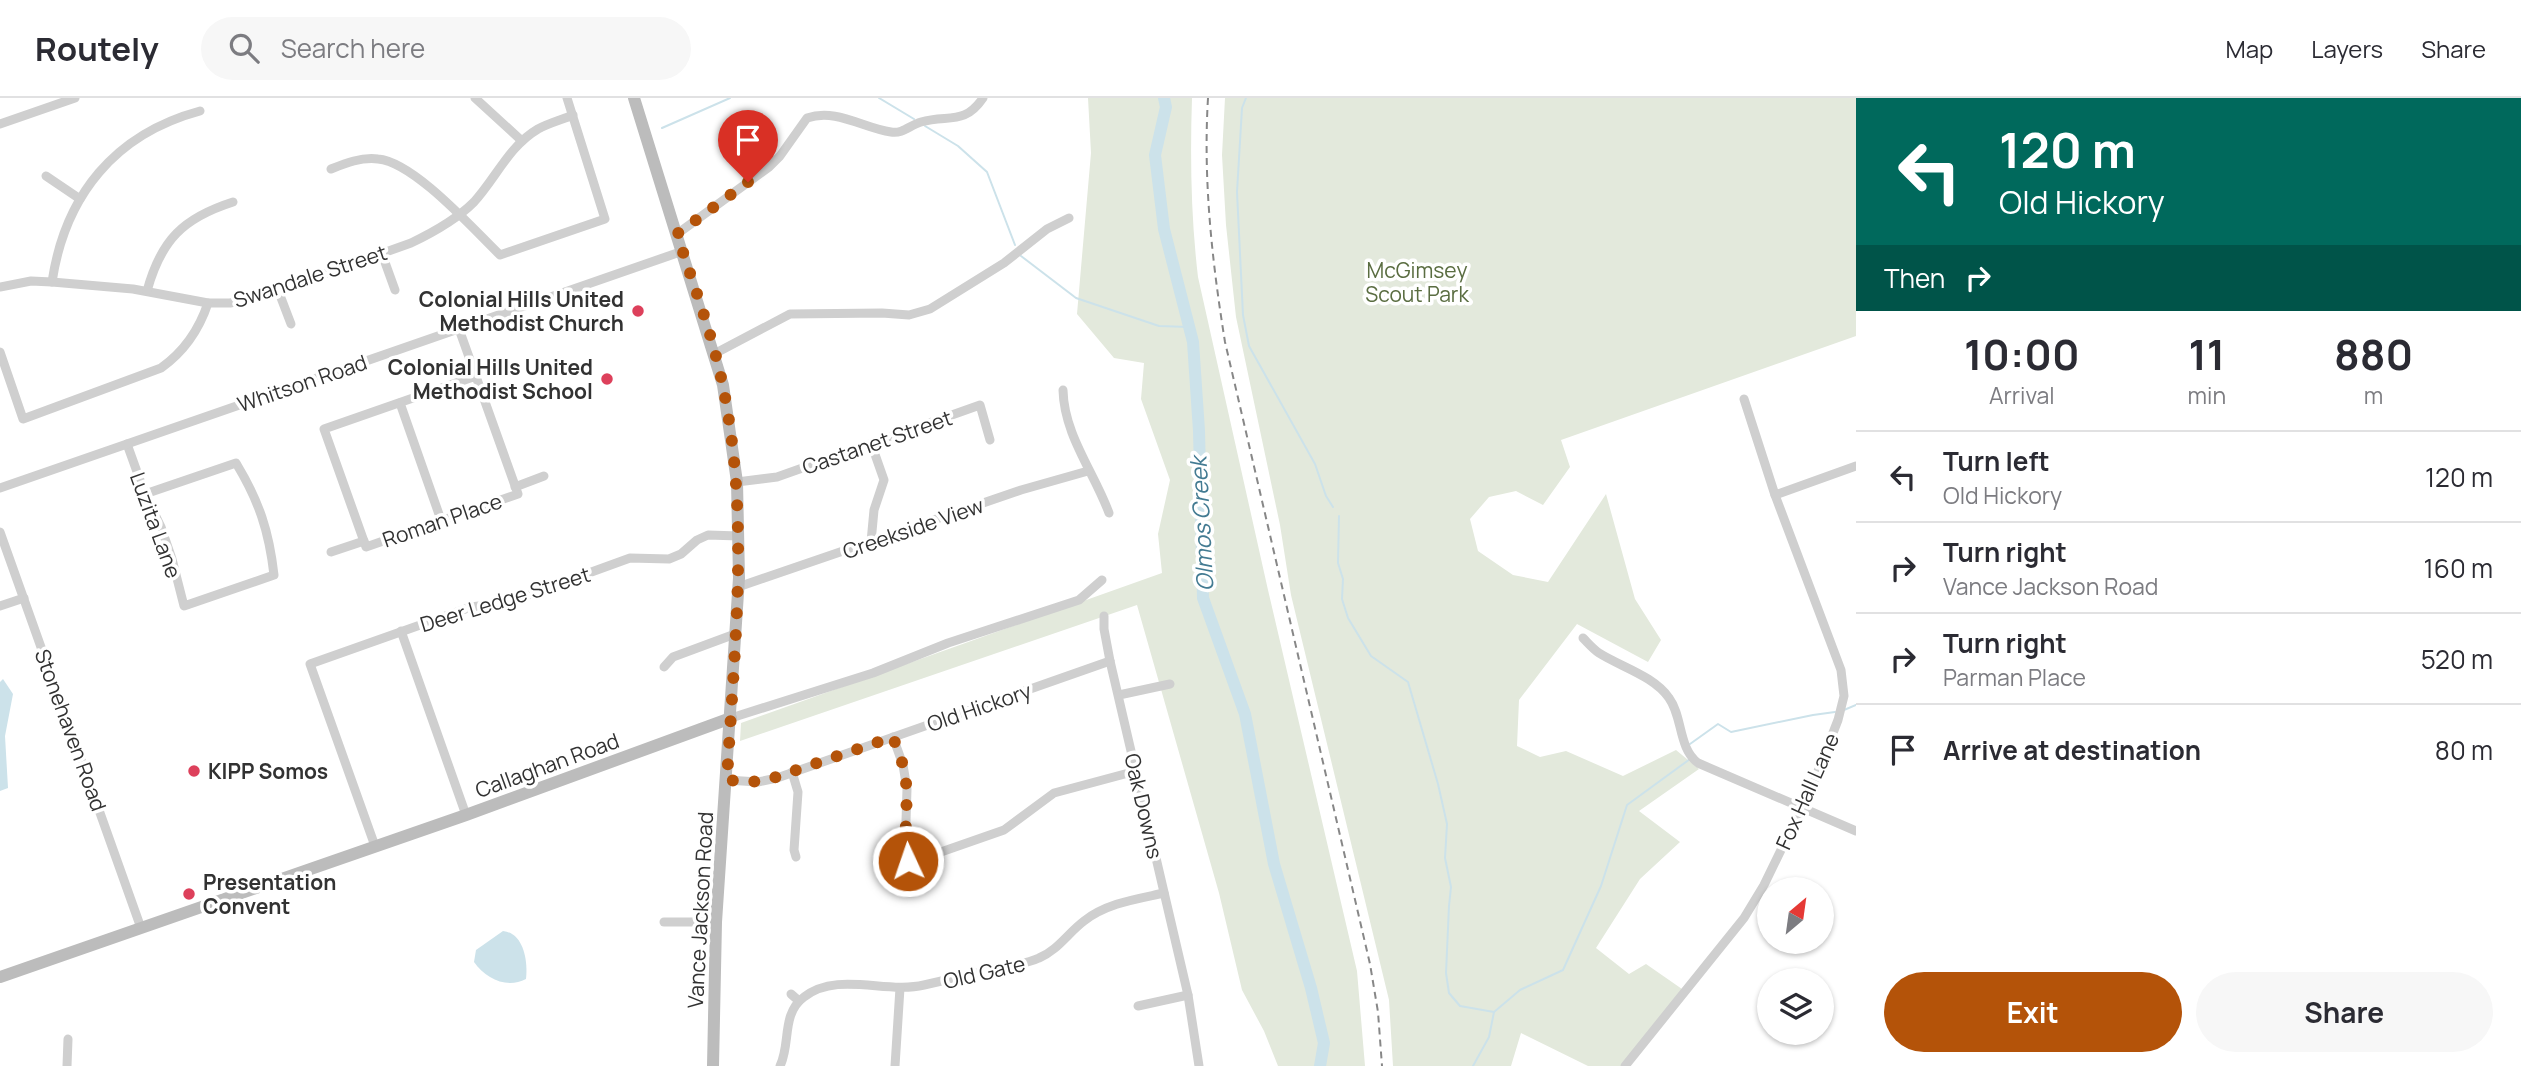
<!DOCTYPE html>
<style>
body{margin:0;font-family:Manrope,sans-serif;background:#f7f7f7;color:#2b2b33;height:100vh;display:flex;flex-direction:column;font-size:26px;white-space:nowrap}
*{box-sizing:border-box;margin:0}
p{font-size:23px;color:#7c7c81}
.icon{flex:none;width:38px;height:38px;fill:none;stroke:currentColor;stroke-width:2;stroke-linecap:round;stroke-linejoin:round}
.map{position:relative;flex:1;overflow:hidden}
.details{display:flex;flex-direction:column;background:#fff;width:665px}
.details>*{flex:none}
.guide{background:#00695c;color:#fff;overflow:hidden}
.needle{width:46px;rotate:29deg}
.buttons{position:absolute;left:1757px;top:779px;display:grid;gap:14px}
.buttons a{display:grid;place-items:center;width:77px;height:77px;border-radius:50%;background:#fff;box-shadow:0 2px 5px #0004;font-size:35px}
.pin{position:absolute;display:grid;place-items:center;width:60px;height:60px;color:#fff;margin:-72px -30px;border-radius:50% 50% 50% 0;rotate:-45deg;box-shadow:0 0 7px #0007}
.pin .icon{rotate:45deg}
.me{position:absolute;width:77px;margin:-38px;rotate:357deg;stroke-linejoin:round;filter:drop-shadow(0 0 5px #0008)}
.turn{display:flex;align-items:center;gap:24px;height:147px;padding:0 28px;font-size:32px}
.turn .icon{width:91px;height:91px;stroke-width:2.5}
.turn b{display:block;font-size:49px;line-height:60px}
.then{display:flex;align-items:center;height:66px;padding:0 28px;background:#0003;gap:14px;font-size:26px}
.eta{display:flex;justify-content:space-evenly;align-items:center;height:119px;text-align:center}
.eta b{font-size:42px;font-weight:700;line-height:49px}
.primary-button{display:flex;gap:14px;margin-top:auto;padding:14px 28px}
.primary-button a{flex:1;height:80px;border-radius:42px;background:#b45309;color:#fff;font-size:28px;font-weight:700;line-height:80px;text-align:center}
.primary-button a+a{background:#f7f7f7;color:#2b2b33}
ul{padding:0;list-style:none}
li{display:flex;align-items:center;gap:21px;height:91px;padding:0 28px;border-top:2px solid #e1e1e2}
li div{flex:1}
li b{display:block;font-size:26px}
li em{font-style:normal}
header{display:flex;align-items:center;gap:42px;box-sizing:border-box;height:98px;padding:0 35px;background:#fff;border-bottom:2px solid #e1e1e2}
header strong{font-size:33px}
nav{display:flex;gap:38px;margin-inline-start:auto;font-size:24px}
.search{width:490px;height:63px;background:#f7f7f7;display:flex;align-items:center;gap:18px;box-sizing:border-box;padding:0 24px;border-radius:38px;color:#7c7c81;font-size:26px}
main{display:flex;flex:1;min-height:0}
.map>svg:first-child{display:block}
.green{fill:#e3e9dc}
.water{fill:#cce2ea}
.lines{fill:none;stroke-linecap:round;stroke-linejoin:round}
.stream{stroke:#cce2ea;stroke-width:2}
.river{stroke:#cce2ea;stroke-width:12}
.street{stroke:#cfcfcf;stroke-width:9}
.secondary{stroke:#bcbcbc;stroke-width:12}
.rail{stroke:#878787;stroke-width:2;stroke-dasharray:7 5;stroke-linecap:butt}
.route{stroke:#b45309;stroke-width:12;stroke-dasharray:0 21.6}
.poi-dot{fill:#dd405b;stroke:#fff;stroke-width:2.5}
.labels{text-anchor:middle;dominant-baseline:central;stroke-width:7;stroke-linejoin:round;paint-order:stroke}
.park-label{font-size:21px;fill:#5a6d41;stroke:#fff}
.street-label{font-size:21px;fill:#323232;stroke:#fff}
.poi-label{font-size:21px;font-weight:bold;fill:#323232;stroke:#fff;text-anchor:end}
.water-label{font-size:23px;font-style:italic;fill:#437b92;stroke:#fff}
</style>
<header>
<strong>Routely</strong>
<div class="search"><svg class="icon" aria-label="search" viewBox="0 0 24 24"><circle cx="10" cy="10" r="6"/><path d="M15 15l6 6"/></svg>Search here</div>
<nav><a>Map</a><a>Layers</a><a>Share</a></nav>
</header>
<main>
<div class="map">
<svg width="1856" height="968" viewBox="0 0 1856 968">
<rect width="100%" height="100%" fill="#fff"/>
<g class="green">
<path d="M1088 0H1192C1190 60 1191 120 1198 179L1268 492 1357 873 1365 968H1278L1264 933 1242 892 1219 795 1137 507 740 643 741 625 1162 475 1158 436 1170 382 1141 301 1144 265 1114 260 1077 216 1091 55Z"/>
<path d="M1225 0H1856V238L1561 342 1570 369 1543 407 1516 393 1489 399 1470 421 1478 453 1513 477 1548 484 1606 396 1635 501 1661 542 1648 564 1577 526 1519 602 1517 648 1540 659 1566 653 1623 678 1676 652 1699 671 1639 713 1680 744 1640 781 1596 850 1629 876 1646 866 1682 891 1621 968H1588L1521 935 1511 968H1393L1389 902 1291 497 1280 427 1236 219 1226 127 1222 57Z"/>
</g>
<g class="water">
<path d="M3 581 13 596 5 638 8 690 0 693V584Z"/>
<path d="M503 833C524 835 528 864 526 881 507 891 486 881 474 864L476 852Z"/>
</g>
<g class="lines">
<g class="stream">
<path d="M879 0 914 21"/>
<path d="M1246 0 1242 10 1237 94 1243 217 1249 248 1315 366 1326 398 1333 409"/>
<path d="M925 28 958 48 987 74 1015 147"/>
<path d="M662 30 730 0"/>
<path d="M1021 158 1076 200 1159 228 1189 229"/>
<path d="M1339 418 1338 465 1343 481 1342 501 1348 520 1371 558 1408 584 1438 686 1447 726 1445 760 1451 789 1449 808 1446 875 1449 895 1460 908 1494 914"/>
<path d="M1844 612 1856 607"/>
<path d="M1690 646 1718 626 1731 634 1813 617 1835 614"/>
<path d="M1473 968 1489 939 1494 914 1520 892 1563 872 1601 788 1627 707 1690 661"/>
</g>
<path class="river" d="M1164 0 1166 9 1155 57 1164 131 1193 244 1199 333 1203 500 1245 616 1274 766 1311 890 1324 945 1320 968"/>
<g class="street">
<path d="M475 0 522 43"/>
<path d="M0 26 75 0"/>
<path d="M331 71C346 65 361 59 378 61 414 64 473 131 500 157L605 121 567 0"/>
<path d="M46 78 80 101"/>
<path d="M677 136 769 69 780 58 807 20C836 10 863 30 891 34 903 36 910 27 921 24 948 16 964 28 983 0"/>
<path d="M382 156 395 192"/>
<path d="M52 184C65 97 115 36 200 13"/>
<path d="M0 189 31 183 52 184 133 191 208 205H230L257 200 411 145C434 134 456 122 474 104 496 80 509 48 538 31 549 25 561 22 573 17"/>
<path d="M278 192 291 226"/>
<path d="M147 193C161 142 183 120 233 104"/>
<path d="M459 231 518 396 366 449 324 331 476 278"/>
<path d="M0 254 23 321 161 270C185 253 199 232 208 205"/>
<path d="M714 256 790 216 882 215 909 217 930 211 1004 165 1047 131 1069 120"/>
<path d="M1063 292C1064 337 1094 374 1109 415"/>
<path d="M400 305 441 422"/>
<path d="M871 345 884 382 874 412 871 444"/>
<path d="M127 346 145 396 161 429 172 461 184 508 274 477C269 433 259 403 236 365L145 396"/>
<path d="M737 384 777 379 980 307 990 342"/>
<path d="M515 389 544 378"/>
<path d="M0 390 683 153"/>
<path d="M1775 397 1856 368"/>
<path d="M0 434 141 830"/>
<path d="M331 454 364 443"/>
<path d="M738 489 1021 392 1088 373"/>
<path d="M0 508 24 500"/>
<path d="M1104 518V531L1110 563 1188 897 1199 968"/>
<path d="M401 533 466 717"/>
<path d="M1583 540C1588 545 1593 551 1599 555 1621 569 1654 578 1669 600 1683 619 1678 650 1698 665L1856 733"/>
<path d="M664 569 673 559 735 536"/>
<path d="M1119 597 1170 586"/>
<path d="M731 620 873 575 948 545 1079 502 1102 482"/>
<path d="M893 639 903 667 907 691 905 755 908 763 918 762 1004 732 1054 695 1136 673"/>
<path d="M792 674 798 694 794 752 796 759"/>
<path d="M727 682 758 684 777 680 1110 563"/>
<path d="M375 748 310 566 471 509 509 504 630 460 669 461 681 456 697 442 708 437 739 438"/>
<path d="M664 824H716"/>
<path d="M791 896 799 903"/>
<path d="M1138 908 1188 897"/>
<path d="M67 968 68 941"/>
<path d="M780 968C791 946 781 916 804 899 837 873 886 896 924 887 950 881 976 875 1003 869 1015 867 1028 865 1039 860 1058 852 1068 835 1084 823 1107 805 1137 801 1164 795"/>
<path d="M895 968 900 890"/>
<path d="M1625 968 1744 820 1764 787 1813 686 1838 622 1844 598 1841 572 1775 397 1744 301"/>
</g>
<g class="secondary">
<path d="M634 0 723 287 737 384 739 480 716 824 713 968"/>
<path d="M0 879 466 717 731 620"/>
</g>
<path class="rail" d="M1208 0C1203 82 1212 163 1225 244L1370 866 1378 914 1382 968"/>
</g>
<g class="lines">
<path class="route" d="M748 84 677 136C693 186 713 237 723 289 750 419 734 551 727 682L750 684 767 682 893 639 903 667 907 691 905 755 908 763"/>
</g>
<g class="poi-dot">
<circle cx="638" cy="213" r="7"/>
<circle cx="607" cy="281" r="7"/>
<circle cx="194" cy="673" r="7"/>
<circle cx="189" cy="796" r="7"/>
</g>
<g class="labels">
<g class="park-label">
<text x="1417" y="172">McGimsey<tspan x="1417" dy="24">Scout Park</tspan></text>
</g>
<g class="street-label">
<text transform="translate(310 178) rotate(-18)">Swandale Street</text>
<text transform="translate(302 285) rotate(-19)">Whitson Road</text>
<text transform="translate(877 344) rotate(-19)">Castanet Street</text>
<text transform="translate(442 422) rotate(-19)">Roman Place</text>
<text transform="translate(156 427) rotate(70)">Luzita Lane</text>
<text transform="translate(913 430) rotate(-19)">Creekside View</text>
<text transform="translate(505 501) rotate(-17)">Deer Ledge Street</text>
<text transform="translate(979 609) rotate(-19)">Old Hickory</text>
<text transform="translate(71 632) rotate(70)">Stonehaven Road</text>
<text transform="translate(547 667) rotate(-20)">Callaghan Road</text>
<text transform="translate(1807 693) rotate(-66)">Fox Hall Lane</text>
<text transform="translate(1144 708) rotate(77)">Oak Downs</text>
<text transform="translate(700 812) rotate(-87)">Vance Jackson Road</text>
<text transform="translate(984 874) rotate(-13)">Old Gate</text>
</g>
<g class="poi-label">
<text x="624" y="201">Colonial Hills United<tspan x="624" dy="24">Methodist Church</tspan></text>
<text x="593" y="269">Colonial Hills United<tspan x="593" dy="24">Methodist School</tspan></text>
<text x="208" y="673" text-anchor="start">KIPP Somos</text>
<text x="203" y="784" text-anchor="start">Presentation<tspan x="203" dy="24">Convent</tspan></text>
</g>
<g class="water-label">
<text transform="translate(1201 426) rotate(-93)">Olmos Creek</text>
</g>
</g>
</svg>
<div class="buttons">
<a><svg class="needle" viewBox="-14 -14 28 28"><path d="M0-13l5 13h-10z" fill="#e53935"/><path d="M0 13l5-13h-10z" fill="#7c7c81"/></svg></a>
<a><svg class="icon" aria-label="layers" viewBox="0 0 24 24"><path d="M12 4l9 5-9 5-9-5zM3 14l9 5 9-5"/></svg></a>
</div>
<div class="pin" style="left:748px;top:84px;background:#d93025"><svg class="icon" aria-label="arrive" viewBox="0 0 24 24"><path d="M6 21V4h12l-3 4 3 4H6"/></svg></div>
<svg class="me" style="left:908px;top:763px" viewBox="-20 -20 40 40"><circle r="17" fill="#b45309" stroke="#fff" stroke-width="3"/><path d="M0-11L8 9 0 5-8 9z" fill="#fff"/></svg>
</div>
<section class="details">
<div class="guide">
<div class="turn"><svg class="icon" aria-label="left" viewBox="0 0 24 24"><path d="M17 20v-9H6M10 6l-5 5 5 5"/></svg><div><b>120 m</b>Old Hickory</div></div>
<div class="then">Then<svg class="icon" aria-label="right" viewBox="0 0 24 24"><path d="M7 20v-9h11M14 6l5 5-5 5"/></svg></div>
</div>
<div class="eta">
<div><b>10:00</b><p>Arrival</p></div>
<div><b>11</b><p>min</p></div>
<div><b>880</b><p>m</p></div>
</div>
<ul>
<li><svg class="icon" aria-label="left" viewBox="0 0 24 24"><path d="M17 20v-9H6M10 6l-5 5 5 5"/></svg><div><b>Turn left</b><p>Old Hickory</p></div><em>120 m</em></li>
<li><svg class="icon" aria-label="right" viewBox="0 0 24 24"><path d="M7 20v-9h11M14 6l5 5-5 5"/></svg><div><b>Turn right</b><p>Vance Jackson Road</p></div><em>160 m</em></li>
<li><svg class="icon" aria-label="right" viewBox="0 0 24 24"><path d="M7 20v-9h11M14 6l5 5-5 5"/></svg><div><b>Turn right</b><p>Parman Place</p></div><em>520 m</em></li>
<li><svg class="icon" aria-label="arrive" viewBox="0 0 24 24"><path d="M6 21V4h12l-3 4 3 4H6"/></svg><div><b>Arrive at destination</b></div><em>80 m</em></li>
</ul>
<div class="primary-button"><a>Exit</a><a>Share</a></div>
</section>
</main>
